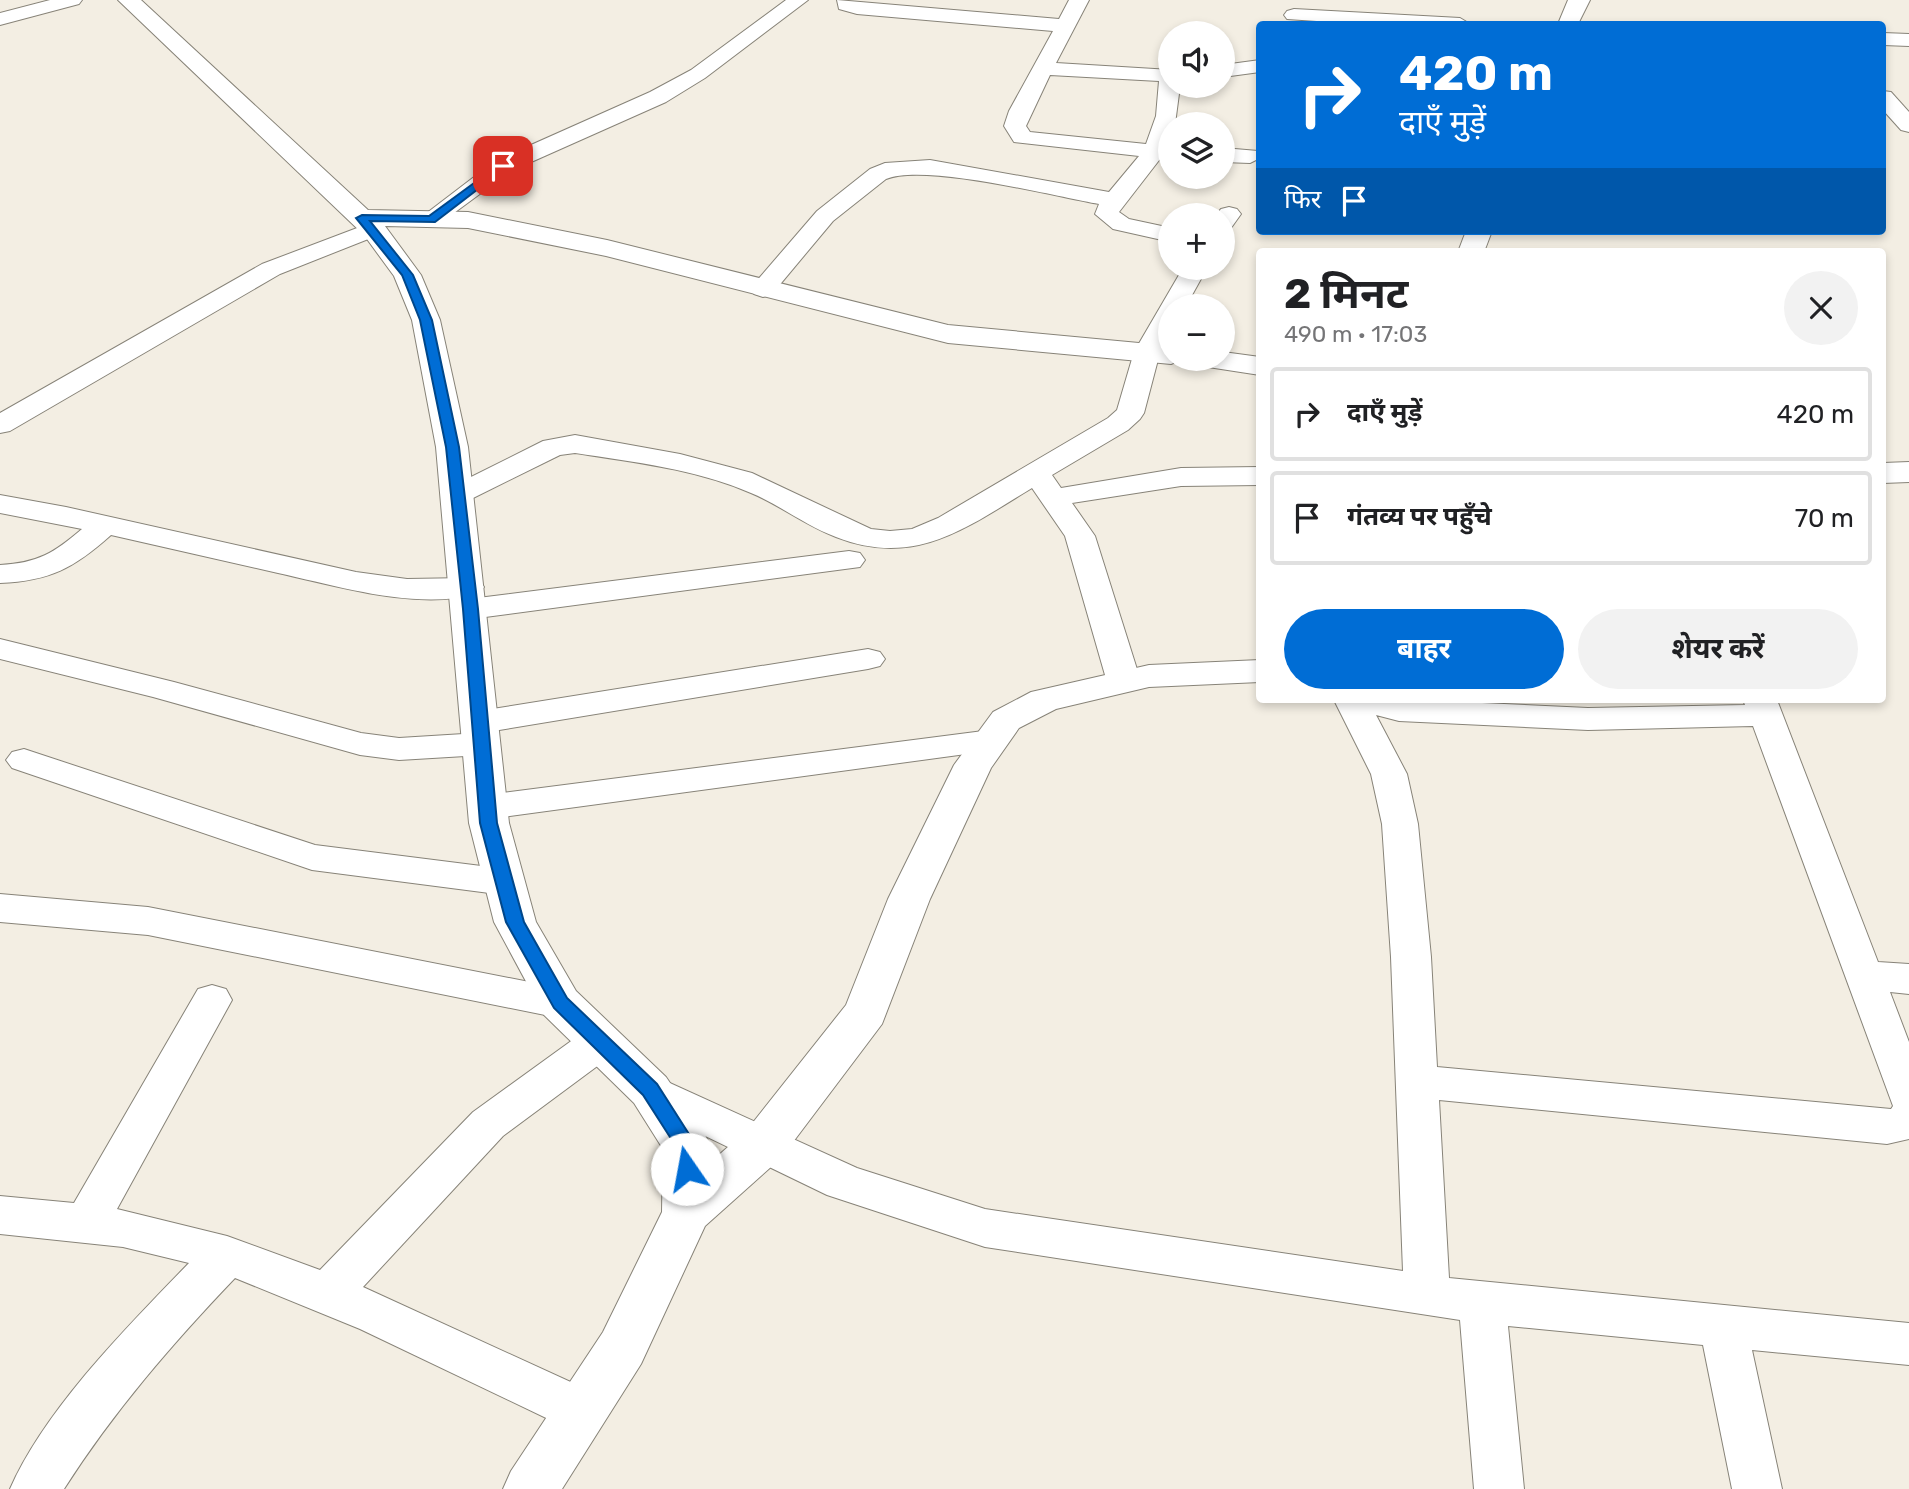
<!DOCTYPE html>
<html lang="hi">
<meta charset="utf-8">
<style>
body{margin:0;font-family:Rubik,"Noto Sans Devanagari",sans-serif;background:#f2f2f2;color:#202124;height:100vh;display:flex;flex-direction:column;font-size:26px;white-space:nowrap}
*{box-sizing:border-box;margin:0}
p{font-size:23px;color:#757577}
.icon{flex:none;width:38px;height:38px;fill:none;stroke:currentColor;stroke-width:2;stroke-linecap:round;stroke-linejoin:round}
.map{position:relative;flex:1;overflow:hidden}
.drawer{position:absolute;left:1256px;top:248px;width:630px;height:455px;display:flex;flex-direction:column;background:#fff;border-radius:7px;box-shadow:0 4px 10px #0003}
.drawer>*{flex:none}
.hud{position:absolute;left:1256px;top:21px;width:630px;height:214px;border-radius:7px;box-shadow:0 4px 10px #0003;background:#006dd5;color:#fff;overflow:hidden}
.tools{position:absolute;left:1158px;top:21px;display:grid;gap:14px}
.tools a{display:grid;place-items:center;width:77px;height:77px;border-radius:50%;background:#fff;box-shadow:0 4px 10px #0003;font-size:35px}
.pin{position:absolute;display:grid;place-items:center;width:60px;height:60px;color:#fff;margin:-30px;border-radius:14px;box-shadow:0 4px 10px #0006}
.me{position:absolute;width:77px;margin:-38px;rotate:348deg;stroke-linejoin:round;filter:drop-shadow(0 0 5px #0008)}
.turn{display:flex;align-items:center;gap:24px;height:147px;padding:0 28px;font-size:32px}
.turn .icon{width:91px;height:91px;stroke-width:2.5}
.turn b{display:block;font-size:49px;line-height:60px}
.then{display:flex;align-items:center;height:66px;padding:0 28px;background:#0003;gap:14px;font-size:26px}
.round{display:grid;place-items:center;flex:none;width:74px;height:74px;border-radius:37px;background:#f2f2f2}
.summary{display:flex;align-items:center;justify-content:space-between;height:119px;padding:0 28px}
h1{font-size:42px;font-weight:700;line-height:52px}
.cta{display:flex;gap:14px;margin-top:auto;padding:14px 28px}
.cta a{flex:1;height:80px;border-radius:42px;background:#006dd5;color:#fff;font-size:28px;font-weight:700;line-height:80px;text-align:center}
.cta a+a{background:#f2f2f2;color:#202124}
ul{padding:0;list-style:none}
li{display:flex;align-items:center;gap:21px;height:94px;margin:0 14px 10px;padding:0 14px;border:4px solid #e0e0e0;border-radius:7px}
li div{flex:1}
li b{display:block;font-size:26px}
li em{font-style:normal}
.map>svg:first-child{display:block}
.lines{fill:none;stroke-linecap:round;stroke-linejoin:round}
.street-casing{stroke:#878378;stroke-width:2}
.secondary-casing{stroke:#878378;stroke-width:2}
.street{fill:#fff;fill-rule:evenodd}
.secondary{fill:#fff;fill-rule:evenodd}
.route{fill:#006dd5;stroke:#00478a;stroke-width:2}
</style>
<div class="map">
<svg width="1909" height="1489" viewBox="0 0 1909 1489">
<rect width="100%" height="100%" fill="#f3eee3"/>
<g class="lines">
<g class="street-casing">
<g id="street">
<path d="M50 0H82L79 4 0 25V13Z"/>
<path d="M786 0H808L705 78 666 102 511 171 439 224H423L419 219 495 161 650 92 691 70Z"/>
<path d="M837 0 1059 19 1069 0H1089L1056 63 1171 70V86H1180L1175 124H1171L1167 146H1171V160L1160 159 1119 212 1129 219 1171 228V242L1113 229 1095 214 1099 204C1053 196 925 163 886 179L833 221 772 294 763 297 754 294 750 289 754 284 817 211 870 169 885 163 930 160 1109 192 1139 156 1014 142 1004 126 1009 111 1053 31 857 14 839 9ZM1050 75 1159 81 1156 116 1146 144 1030 132 1026 126Z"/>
<path d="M1294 9 1460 18 1470 24H1361L1287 19 1284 15 1287 11Z"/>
<path d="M1883 33 1909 34V46L1883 45Z"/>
<path d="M1260 60V72L1223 77V65Z"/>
<path d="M1883 91 1891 92 1909 112V132L1901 130 1883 110Z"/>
<path d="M1223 148 1258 151 1260 158 1250 163 1223 162Z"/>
<path d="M1229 207 1237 209 1241 214 1231 228 1223 230V215H1216L1221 209Z"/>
<path d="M373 222 381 224 385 229 381 234 280 274 10 431 0 433V413L262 264Z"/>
<path d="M1183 268H1207L1186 306H1171V333L1160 352 1144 413 1140 419 1128 430 1052 475 1061 488 1181 468 1260 467V485L1181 486 1072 503 1095 536 1141 682 1136 689 1124 692 1112 689 1107 682 1065 536 1032 488C966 528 915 568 836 537 806 526 780 505 751 493 696 469 634 462 575 453L560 455 467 501 457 504 447 501 442 495 447 489 543 441 575 435 680 454 752 473 871 529 890 531 912 529 938 518 1108 418 1117 410 1134 352Z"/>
<path d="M0 495 66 507 356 572 407 579 468 578 479 580 484 587 479 594C414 610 342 587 278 573 222 560 167 548 111 535 74 568 50 581 0 583V565C38 563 54 553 82 529L0 513Z"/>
<path d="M849 551 860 553 865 560 860 567 470 619 459 616 454 609 459 602 470 599Z"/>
<path d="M0 639 174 682 361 733 399 738 480 733 468 730 463 722 468 714 480 711 868 649 880 652 885 659 880 666 868 669 481 733 494 736 499 744 494 752 482 755 399 760 360 755 153 697 0 659Z"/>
<path d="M1334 700H1416L1588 708 1745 705 1743 700H1777L1878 962 1909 964V994L1890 992 1909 1042V1139L1887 1144 1439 1100 1449 1278 1909 1323V1365L1752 1350 1782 1489H1732L1703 1345 1508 1326 1524 1489H1474L1460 1320 985 1247 827 1195 635 1102 629 1090 635 1078 650 1074 857 1168 985 1209 1403 1271 1391 957 1382 824 1371 774ZM1376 715 1399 721 1588 730 1753 726 1893 1106 1891 1109 1437 1067 1431 957 1418 824 1407 774Z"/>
<path d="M991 730 1003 733 1008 741 1003 749 487 819 474 816 469 807 474 798 487 795Z"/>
<path d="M24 749 315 845 505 869 518 873 524 882 518 891 505 895 312 870 12 768 6 760 12 752Z"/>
<path d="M0 894 148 907 560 988 574 992 580 1003 574 1014 560 1018 148 935 0 922Z"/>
<path d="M212 985 226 989 232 1000 117 1209 227 1236 320 1270 473 1112 585 1031 600 1026 615 1031 621 1042 615 1053 503 1136 363 1287 599 1395 607 1411 599 1427 582 1433 565 1427 360 1329 235 1278C171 1345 114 1411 64 1489H10C45 1409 128 1326 189 1263L123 1247 0 1234V1196L74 1203 198 989Z"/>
</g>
</g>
<g class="secondary-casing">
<g id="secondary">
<path d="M118 0H141L368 210 468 212 607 240 948 325 1171 346V359H1183L1171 364 948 343 606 256 468 228 385 226 421 275 440 320 468 447 509 823 536 922 576 991 666 1077 704 1133 711 1147V1162L747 1130 846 1005 888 899 954 765 993 712 1031 692 1149 665 1260 660V682L1149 687 1056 709 1019 728 991 768 930 899 882 1024 781 1158 705 1226 641 1364 562 1489H503L511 1471 603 1332 662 1212 663 1149 634 1103 544 1015 494 922 469 823 436 447 412 320 394 276 364 235Z"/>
<path d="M1568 0H1590L1578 24H1558Z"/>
<path d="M1466 231H1492L1484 252H1458Z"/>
<path d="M1223 352 1260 357V375L1195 365 1190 359H1223Z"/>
<path d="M1909 462V482L1883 483V463Z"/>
</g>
</g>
<use href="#street" class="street"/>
<use href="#secondary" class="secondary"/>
</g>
<path class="route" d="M500 164 508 166 435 222 370 221 413 275 432 320 459 447 478 609 497 823 524 922 567 998 657 1084 694 1142C699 1151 699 1165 694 1175L687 1177 680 1175 677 1169V1148L643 1095 554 1008 506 922 480 823 463 609 446 447 420 320 402 275 356 218 362 215 429 216Z"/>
</svg>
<div class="tools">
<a><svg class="icon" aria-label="sound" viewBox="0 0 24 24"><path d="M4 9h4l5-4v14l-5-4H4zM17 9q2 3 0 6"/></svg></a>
<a><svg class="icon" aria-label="layers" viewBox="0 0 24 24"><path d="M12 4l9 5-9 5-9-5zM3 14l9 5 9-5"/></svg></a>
<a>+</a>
<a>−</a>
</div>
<div class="pin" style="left:503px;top:166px;background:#d93025"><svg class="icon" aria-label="arrive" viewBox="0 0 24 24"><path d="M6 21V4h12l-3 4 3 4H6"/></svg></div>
<svg class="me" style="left:687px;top:1169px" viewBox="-20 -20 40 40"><circle r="19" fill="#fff"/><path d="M0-13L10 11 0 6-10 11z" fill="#006dd5"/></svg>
<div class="hud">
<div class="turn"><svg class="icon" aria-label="right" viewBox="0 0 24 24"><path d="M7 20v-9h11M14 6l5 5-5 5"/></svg><div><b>420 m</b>दाएँ मुड़ें</div></div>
<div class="then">फिर<svg class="icon" aria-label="arrive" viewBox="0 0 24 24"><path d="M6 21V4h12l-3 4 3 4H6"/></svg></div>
</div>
<section class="drawer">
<div class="summary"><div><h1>2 मिनट</h1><p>490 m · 17:03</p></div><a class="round"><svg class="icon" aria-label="close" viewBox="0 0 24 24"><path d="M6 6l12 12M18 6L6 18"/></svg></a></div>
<ul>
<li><svg class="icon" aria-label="right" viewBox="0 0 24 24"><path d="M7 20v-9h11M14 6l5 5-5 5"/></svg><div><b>दाएँ मुड़ें</b></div><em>420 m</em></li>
<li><svg class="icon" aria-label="arrive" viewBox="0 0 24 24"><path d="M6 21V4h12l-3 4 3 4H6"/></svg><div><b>गंतव्य पर पहुँचे</b></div><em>70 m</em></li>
</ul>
<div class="cta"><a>बाहर</a><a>शेयर करें</a></div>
</section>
</div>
